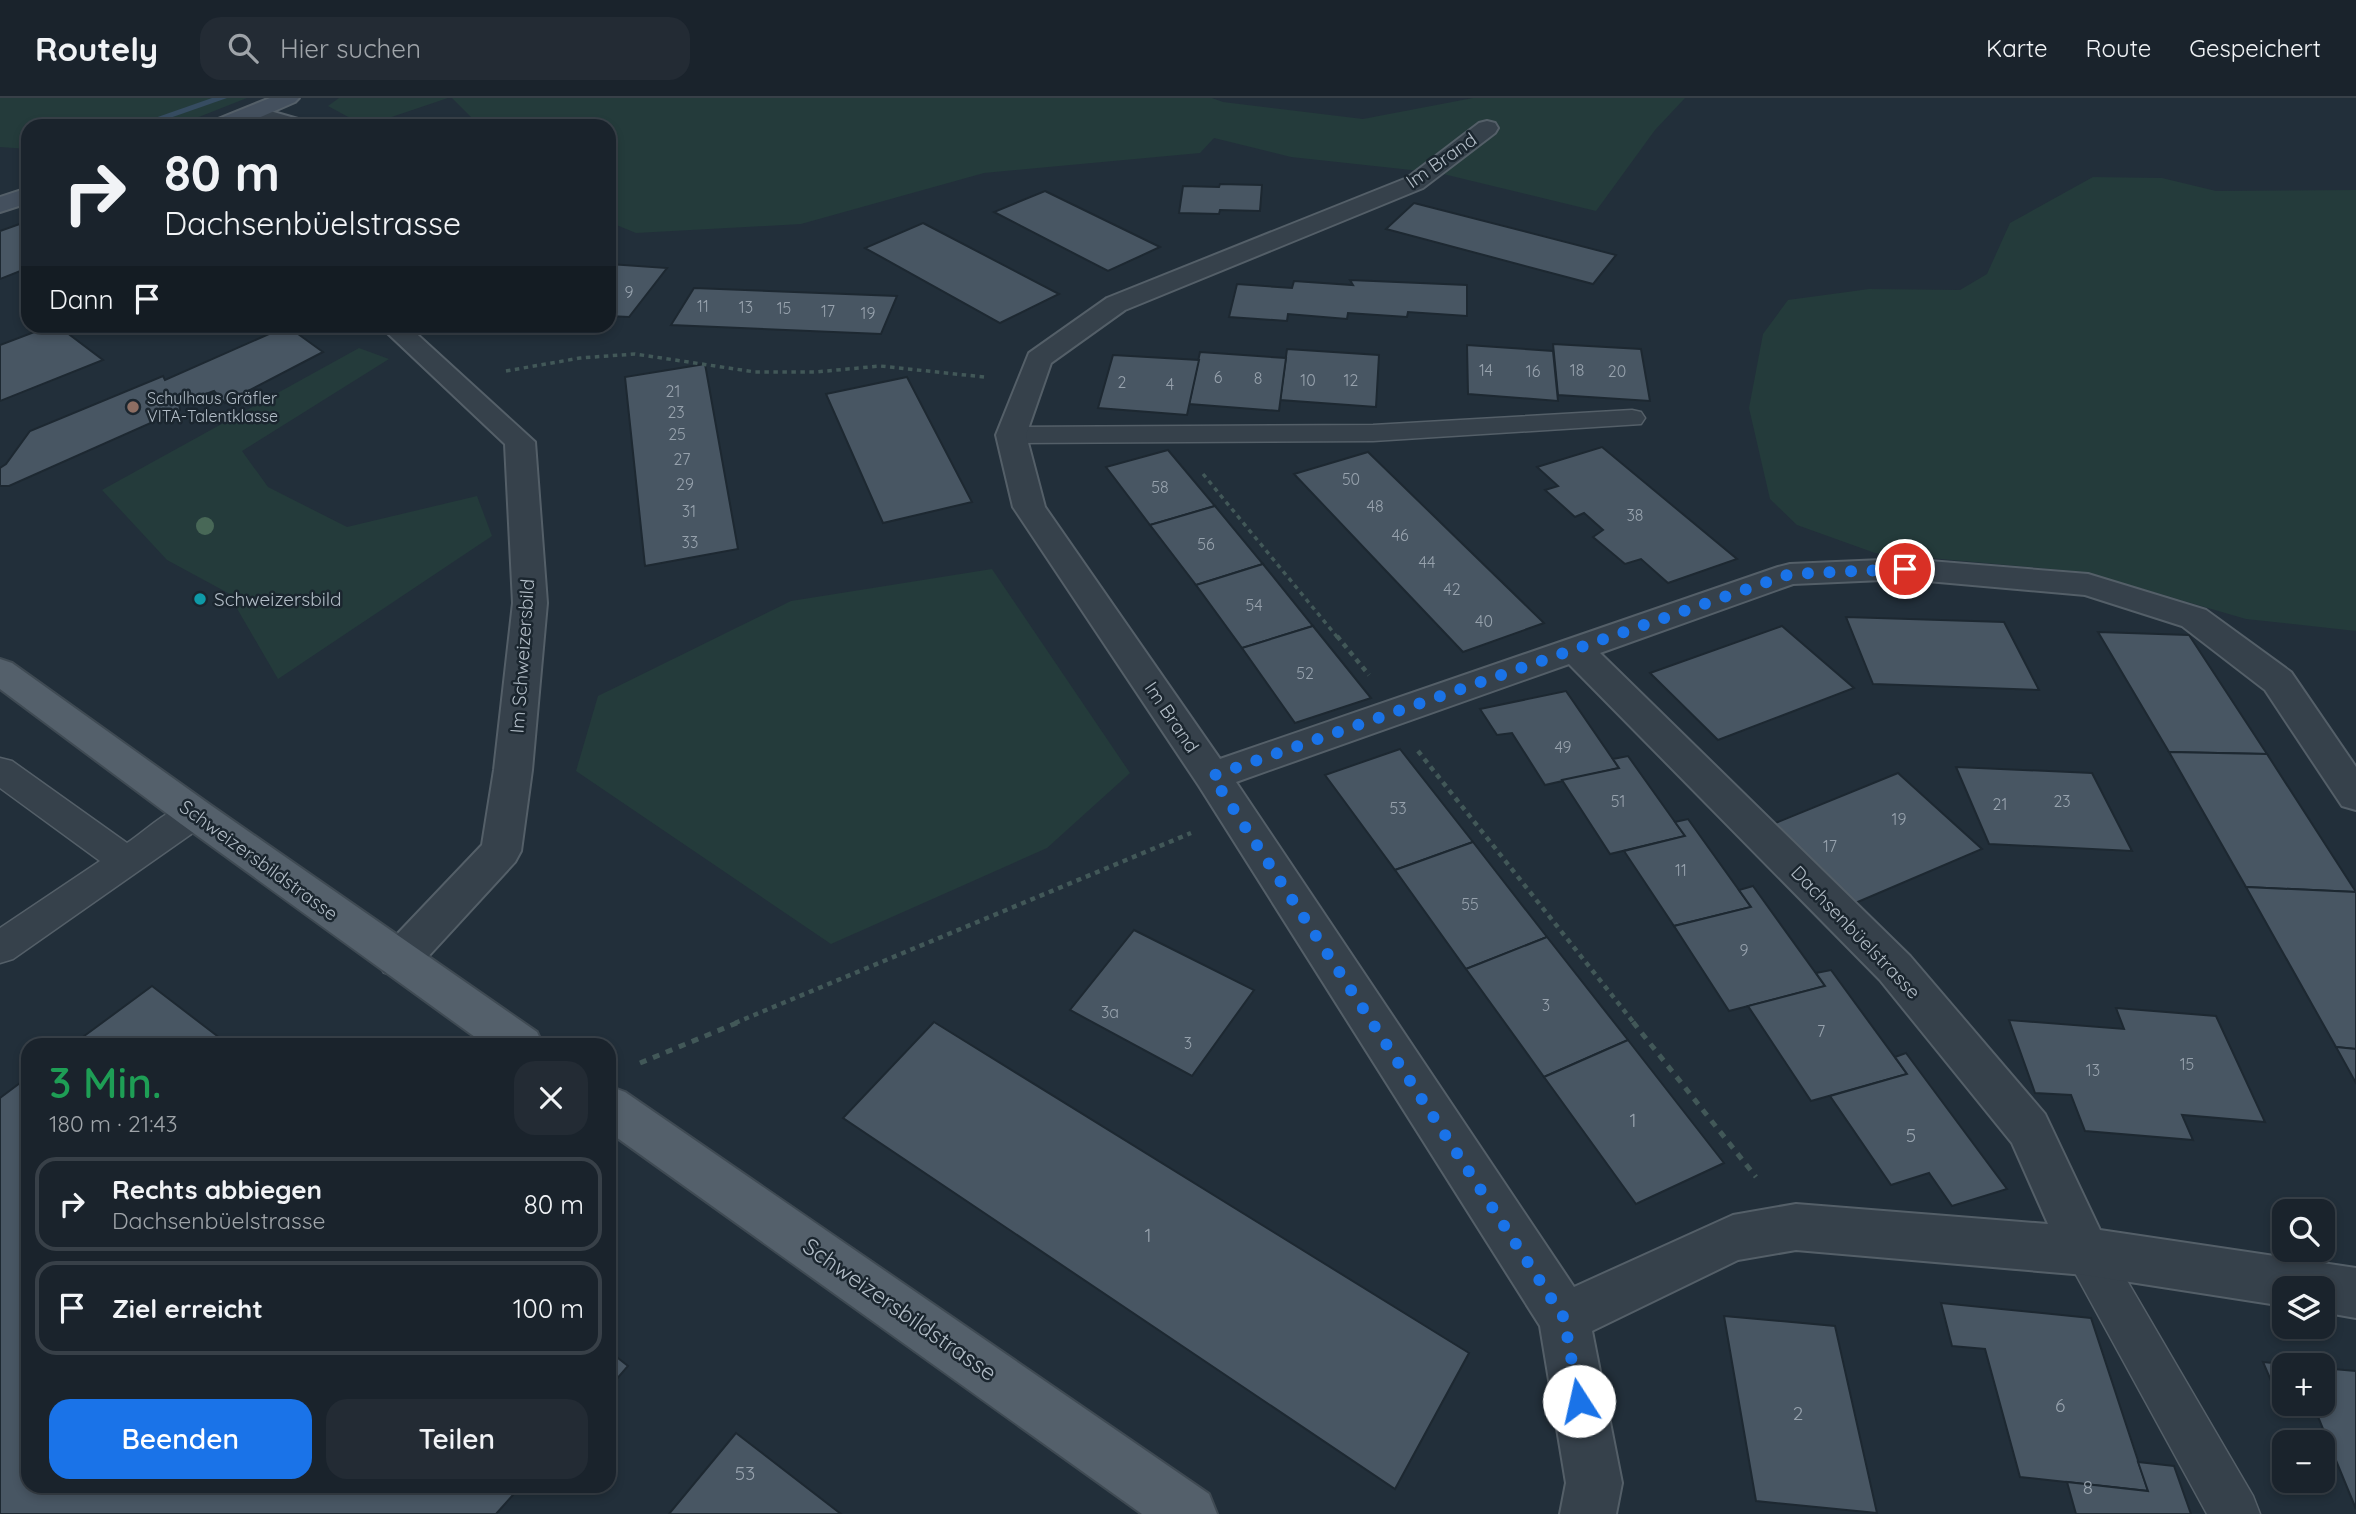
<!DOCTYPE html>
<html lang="de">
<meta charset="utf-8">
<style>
body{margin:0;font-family:Quicksand,sans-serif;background:#232b34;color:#f1f3f6;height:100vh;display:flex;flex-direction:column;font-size:26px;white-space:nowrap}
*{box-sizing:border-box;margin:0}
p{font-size:23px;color:#9fa4a9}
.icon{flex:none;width:38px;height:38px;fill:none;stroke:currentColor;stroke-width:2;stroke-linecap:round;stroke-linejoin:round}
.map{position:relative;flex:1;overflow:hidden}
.drawer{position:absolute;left:21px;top:940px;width:595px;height:455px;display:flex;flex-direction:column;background:#1a232c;border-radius:21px;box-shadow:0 4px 10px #0003,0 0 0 2px #384048}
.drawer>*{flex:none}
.top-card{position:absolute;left:21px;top:21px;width:595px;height:214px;border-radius:21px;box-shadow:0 4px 10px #0003,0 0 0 2px #384048;background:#1a232c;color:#f1f3f6;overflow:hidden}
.fabs{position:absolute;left:2272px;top:1101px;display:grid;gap:14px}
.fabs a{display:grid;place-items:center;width:63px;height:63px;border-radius:14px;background:#1a232c;box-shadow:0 4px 10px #0003,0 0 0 2px #384048;font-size:35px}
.pin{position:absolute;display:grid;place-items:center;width:60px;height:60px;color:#fff;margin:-30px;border:4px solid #fff;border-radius:50%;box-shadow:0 2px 7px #0007}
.me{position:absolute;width:77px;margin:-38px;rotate:350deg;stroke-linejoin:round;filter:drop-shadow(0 0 5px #0008)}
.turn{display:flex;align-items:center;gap:24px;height:147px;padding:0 28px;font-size:32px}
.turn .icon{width:91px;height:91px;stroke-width:2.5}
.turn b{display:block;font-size:49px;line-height:60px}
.then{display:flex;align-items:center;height:66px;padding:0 28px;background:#0003;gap:14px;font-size:26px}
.round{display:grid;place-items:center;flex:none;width:74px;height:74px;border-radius:21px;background:#232b34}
.summary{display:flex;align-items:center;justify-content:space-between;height:119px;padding:0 28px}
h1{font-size:42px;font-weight:600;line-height:52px;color:#1e9e55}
.button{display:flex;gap:14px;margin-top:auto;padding:14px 28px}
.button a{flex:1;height:80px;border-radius:21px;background:#1a73e8;color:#fff;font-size:28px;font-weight:600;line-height:80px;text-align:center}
.button a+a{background:#232b34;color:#f1f3f6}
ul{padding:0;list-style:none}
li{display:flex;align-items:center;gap:21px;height:94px;margin:0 14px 10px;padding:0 14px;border:4px solid #384048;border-radius:21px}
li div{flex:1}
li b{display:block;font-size:26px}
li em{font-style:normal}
header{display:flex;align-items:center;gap:42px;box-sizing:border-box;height:98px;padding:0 35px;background:#1a232c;border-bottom:2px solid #384048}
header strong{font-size:33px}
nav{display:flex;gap:38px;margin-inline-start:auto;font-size:24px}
.search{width:490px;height:63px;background:#232b34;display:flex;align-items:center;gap:18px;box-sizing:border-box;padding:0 24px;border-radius:21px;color:#9fa4a9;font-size:26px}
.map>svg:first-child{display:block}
.green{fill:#243b3b}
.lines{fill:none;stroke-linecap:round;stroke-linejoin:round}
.stream{fill:#364c61;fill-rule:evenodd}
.building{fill:#485663;stroke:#1d2831;stroke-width:2}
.lane-casing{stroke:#545f68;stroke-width:3}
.street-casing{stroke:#545f68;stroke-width:4}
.secondary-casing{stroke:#545f68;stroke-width:4}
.primary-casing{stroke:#3f4a53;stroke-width:4}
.path-far2{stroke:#425858;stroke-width:3.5;stroke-dasharray:4.5 4.5;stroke-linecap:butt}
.path-far1{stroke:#425858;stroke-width:4.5;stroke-dasharray:5 5;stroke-linecap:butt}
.path{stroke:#425858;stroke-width:5;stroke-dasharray:7 7;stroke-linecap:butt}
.lane{fill:#36414b;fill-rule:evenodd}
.street{fill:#36414b;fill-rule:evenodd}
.secondary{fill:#44505e;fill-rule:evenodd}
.primary{fill:#54606b;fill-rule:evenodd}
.tree{fill:#486857}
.route{stroke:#1a73e8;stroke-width:12;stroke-dasharray:0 21.6}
.education-dot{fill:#8d6e63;stroke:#1b262f;stroke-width:2.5}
.culture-dot{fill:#0f9aa8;stroke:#1b262f;stroke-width:2.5}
.labels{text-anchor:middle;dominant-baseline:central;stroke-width:5;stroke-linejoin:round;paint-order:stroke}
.number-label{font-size:16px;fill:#97a2ad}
.far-poi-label{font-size:16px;fill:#b1bcc6;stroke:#1b262f;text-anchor:start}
.street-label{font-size:19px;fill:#b1bcc6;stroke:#1b262f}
.poi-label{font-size:19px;fill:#b1bcc6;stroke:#1b262f;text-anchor:start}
.near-number-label{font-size:19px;fill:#97a2ad}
.near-street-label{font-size:23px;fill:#b1bcc6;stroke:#1b262f}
</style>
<header>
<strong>Routely</strong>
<div class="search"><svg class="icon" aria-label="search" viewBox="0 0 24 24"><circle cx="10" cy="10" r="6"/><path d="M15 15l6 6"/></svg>Hier suchen</div>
<nav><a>Karte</a><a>Route</a><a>Gespeichert</a></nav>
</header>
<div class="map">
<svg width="2356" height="1416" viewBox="0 0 2356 1416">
<rect width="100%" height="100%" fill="#222f3a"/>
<g class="green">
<path d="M0 0H247L176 28H28V51L0 49Z"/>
<path d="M339 0H448L365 28 328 8Z"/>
<path d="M452 0H1212L1223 4 1363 21 1473 0H1685L1655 32 1596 113 1439 75 1291 59 1214 40 1200 55 984 75 801 126 636 135 609 124V28H480Z"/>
<path d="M2093 79 2162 80 2216 93 2356 92V533L2246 521 2084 474 1875 455 1797 427 1770 401 1749 310 1763 236 1788 202 1869 191 1960 192 1987 176 2010 125Z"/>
<path d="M359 250 389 261 242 353 268 389 347 429 477 398 492 438 278 581 228 495 167 462 102 392Z"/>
<path d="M992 471 1130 675 1047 750 831 846 576 673 598 598 791 503Z"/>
</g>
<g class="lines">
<path class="stream" d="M212 0H227L147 28H132Z"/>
</g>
<g class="building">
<path d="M1220 86 1262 87 1260 113 1220 112 1219 116 1179 115 1183 88 1219 89Z"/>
<path d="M1045 93 1160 149 1108 173 994 114Z"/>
<path d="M1414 105 1616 157 1593 186 1386 131Z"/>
<path d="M28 123V170L0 181V133Z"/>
<path d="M923 125 1059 196 1000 225 865 150Z"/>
<path d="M609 166 667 170 629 219 609 218Z"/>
<path d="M1350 182 1467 187V218L1408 214 1407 219 1348 215 1347 221 1288 216 1287 223 1229 219 1237 186 1292 190 1294 183 1353 187Z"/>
<path d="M694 190 897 198 881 236 671 227Z"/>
<path d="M50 228H58L103 262 0 303V247Z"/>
<path d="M287 228 323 254 225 305 214 293 179 306 180 312 9 388H0V370L6 366 30 333 163 278 165 282Z"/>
<path d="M1553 246 1641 251 1650 303 1558 297Z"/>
<path d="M1467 247 1553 253 1558 303 1468 296Z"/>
<path d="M1287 251 1379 257 1376 309 1280 302Z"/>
<path d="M1200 254 1286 260 1279 313 1189 306Z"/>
<path d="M1113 257 1199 262 1187 317 1098 310Z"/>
<path d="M705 266 738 451 645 468 625 279Z"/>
<path d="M907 279 972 404 883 425 826 296Z"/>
<path d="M1602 349 1737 461 1668 485 1641 461 1625 466 1593 439 1603 432 1584 415 1575 419 1545 392 1558 388 1537 369Z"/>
<path d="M1168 352 1215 408 1150 427 1106 369Z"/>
<path d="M1368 354 1544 525 1463 554 1294 376Z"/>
<path d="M1215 408 1263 466 1196 487 1150 427Z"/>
<path d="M1263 466 1313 528 1242 550 1196 487Z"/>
<path d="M1846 519 2004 524 2039 592 1873 586Z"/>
<path d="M1313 528 1371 600 1295 625 1242 550Z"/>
<path d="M1782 528 1854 590 1718 642 1650 575Z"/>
<path d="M2098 534 2189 537 2267 656 2169 654Z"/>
<path d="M1566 593 1619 670 1545 687 1512 635 1497 637 1480 611Z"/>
<path d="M1400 651 1473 744 1395 772 1325 677Z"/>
<path d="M2169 654 2267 656 2356 794 2246 789Z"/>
<path d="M1628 658 1685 738 1610 756 1562 682 1619 670 1613 661Z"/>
<path d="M1956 669 2092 675 2132 753 1989 746Z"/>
<path d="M1898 675 1982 751 1853 806 1773 726Z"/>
<path d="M1688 721 1751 809 1674 828 1624 753 1685 738 1675 724Z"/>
<path d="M1473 744 1547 839 1466 871 1395 772Z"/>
<path d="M1753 788 1825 888 1729 913 1674 828 1751 809 1739 792Z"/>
<path d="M2246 789 2356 794V951L2336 949Z"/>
<path d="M1134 832 1254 892 1192 978 1070 912Z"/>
<path d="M1547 839 1628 942 1544 979 1466 871Z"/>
<path d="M1831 872 1907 976 1811 1003 1748 908 1825 888 1816 875Z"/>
<path d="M152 888 229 947H72Z"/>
<path d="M2116 910 2216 918 2265 1024 2182 1017 2193 1042 2085 1033 2071 997 2035 995 2009 922 2124 931Z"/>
<path d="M934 924 1469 1255 1395 1391 843 1020Z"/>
<path d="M1628 942 1724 1065 1636 1106 1544 979Z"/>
<path d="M2336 949 2356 951V985Z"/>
<path d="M1906 955 2007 1091 1952 1108 1929 1075 1891 1087 1830 998 1907 976 1895 959Z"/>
<path d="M28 979V1388H521L496 1416H0V1000Z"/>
<path d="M1941 1205 2091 1220 2148 1393 2020 1379 1985 1251 1952 1248Z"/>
<path d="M1724 1218 1835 1228 1877 1415 1756 1403Z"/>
<path d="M609 1253 628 1268 609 1290Z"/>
<path d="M2263 1264 2293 1267H2284V1306H2322V1270L2356 1273V1411L2314 1309 2281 1306Z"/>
<path d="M736 1335 841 1416H669Z"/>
<path d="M2138 1364 2174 1368 2191 1416H2076L2067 1384 2148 1393Z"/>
</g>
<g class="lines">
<g class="lane-casing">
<g id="lane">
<path d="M1632 312 1641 314 1645 320 1641 326 1373 343 1011 345 1002 343 998 337 1002 331 1011 329 1373 327Z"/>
<path d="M0 660 12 663 127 745C150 730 179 698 207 707L213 716 207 725 13 861 0 865V830L100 763 0 690Z"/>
<path d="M2085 1132 2101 1138 2253 1398 2260 1416H2207L2063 1153 2069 1138Z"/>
</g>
</g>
<g class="street-casing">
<g id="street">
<path d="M256 9 305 23 308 28C289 28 258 31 245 15L248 10Z"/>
<path d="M1487 23 1495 25 1498 30 1495 35 1423 90 1125 212 1051 265 1026 337 1045 409 1220 661 1778 469 1790 466 1905 461 2088 476 2206 512 2291 574 2356 669V712L2342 708 2265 592 2182 528 2085 497 1905 481 1793 486 1600 555 1910 858 2045 1016 2100 1132 2356 1170V1220L2322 1214V1190H2284V1208L2085 1177 1796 1152 1738 1162 1592 1233 1622 1385 1616 1416H1560L1566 1385 1540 1228 1199 688 1013 409 996 337 1029 255 1107 200 1407 80 1479 25ZM1569 566 1880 882 2012 1045 2048 1126 1796 1106 1733 1117 1574 1189 1236 684Z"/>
<path d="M380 228H408L535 344 547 505 532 672 521 753 515 764 414 874 399 879 384 874 378 862 384 850 482 747 494 672 513 505 505 346Z"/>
</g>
</g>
<g class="secondary-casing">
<g id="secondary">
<path d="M270 0H299L295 4 240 28H210L213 23Z"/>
<path d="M28 90V105L0 114V99Z"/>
</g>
</g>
<g class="primary-casing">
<g id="primary">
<path d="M0 561 12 565 209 706 537 934 543 947H486L181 726 0 591Z"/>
<path d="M609 988 625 994 1209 1396 1217 1416H1142L609 1034Z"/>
</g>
</g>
<g class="path-far2">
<path d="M506 273 580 260 635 256 755 274H816L880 268 984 279"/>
<path d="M1203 376 1338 540"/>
</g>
<g class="path-far1">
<path d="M1337 538 1369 577"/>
<path d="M1418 653 1634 925"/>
<path d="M735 925 1191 735"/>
</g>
<g class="path">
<path d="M1633 924 1756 1079"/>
<path d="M640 965 739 924"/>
</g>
<use href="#lane" class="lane"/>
<use href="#street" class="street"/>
<use href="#secondary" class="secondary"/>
<use href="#primary" class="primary"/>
</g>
<circle class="tree" cx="205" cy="428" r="9"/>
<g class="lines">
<path class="route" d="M1579 1303 1564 1220 1212 678 1790 476 1905 471"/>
</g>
<circle class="education-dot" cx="133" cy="309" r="7"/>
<circle class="culture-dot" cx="200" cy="501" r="7"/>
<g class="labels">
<g class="number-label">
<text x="629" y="194">9</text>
<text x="703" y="208">11</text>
<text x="746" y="209">13</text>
<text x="784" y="210">15</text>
<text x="828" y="213">17</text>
<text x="868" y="215">19</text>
<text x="1486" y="272">14</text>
<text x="1577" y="272">18</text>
<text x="1533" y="273">16</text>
<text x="1617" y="273">20</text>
<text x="1218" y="279">6</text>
<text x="1258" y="280">8</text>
<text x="1308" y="282">10</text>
<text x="1351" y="282">12</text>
<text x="1122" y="284">2</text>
<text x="1170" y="286">4</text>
<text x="673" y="293">21</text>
<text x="676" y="314">23</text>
<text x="677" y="336">25</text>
<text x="682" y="361">27</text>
<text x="1351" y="381">50</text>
<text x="685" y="386">29</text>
<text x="1160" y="389">58</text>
<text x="1375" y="408">48</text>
<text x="689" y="413">31</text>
<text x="1635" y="417">38</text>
<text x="1400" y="437">46</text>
<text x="690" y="444">33</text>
<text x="1206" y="446">56</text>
<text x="1427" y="464">44</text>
<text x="1452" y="491">42</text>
<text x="1254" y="507">54</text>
<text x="1484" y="523">40</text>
<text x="1305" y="575">52</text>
<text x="1563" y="649">49</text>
<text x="1618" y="703">51</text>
<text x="2062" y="703">23</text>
<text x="2000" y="706">21</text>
<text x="1398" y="710">53</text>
<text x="1899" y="721">19</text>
<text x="1830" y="748">17</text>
<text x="1681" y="772">11</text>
<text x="1470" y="806">55</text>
<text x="1744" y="852">9</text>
<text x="1546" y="907">3</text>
<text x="1110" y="914">3a</text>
<text x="1821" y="933">7</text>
<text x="1188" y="945">3</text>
<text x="2187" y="966">15</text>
<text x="2093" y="972">13</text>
</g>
<g class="far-poi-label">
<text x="147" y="300">Schulhaus Gräfler<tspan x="147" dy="18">VITA-Talentklasse</tspan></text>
</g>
<g class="street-label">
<text transform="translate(1441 62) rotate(-35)">Im Brand</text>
<text transform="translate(522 558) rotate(-86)">Im Schweizersbild</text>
<text transform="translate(1172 619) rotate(56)">Im Brand</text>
<text transform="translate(259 762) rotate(36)">Schweizersbildstrasse</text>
<text transform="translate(1856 834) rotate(46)">Dachsenbüelstrasse</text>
</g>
<g class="poi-label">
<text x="214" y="501">Schweizersbild</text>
</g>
<g class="near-number-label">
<text x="1633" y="1022">1</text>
<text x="1911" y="1037">5</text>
<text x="1148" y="1137">1</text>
<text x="2060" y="1307">6</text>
<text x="1798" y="1315">2</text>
<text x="745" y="1375">53</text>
<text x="2088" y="1389">8</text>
</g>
<g class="near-street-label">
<text transform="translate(900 1211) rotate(35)">Schweizersbildstrasse</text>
</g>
</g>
</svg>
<div class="fabs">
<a><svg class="icon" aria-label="search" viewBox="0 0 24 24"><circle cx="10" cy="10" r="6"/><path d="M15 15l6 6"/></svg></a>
<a><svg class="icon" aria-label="layers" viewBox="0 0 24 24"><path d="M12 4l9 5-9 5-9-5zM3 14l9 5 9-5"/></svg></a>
<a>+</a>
<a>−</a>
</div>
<div class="pin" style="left:1905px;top:471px;background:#d93025"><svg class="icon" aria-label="arrive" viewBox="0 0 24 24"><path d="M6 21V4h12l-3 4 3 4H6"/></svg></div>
<svg class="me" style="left:1579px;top:1303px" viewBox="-20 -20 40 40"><circle r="19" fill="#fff"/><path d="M0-13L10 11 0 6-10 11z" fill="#1a73e8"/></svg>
<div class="top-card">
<div class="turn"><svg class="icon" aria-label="right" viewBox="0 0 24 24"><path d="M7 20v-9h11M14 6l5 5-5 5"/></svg><div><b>80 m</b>Dachsenbüelstrasse</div></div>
<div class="then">Dann<svg class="icon" aria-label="arrive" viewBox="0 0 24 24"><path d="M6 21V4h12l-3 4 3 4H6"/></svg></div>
</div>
<section class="drawer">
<div class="summary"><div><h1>3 Min.</h1><p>180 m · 21:43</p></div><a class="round"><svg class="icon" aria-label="close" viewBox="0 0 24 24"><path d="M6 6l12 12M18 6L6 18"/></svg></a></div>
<ul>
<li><svg class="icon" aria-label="right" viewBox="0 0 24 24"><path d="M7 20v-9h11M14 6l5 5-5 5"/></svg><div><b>Rechts abbiegen</b><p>Dachsenbüelstrasse</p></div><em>80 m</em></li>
<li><svg class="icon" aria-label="arrive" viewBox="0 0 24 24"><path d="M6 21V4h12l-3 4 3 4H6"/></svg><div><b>Ziel erreicht</b></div><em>100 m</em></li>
</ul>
<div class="button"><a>Beenden</a><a>Teilen</a></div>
</section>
</div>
